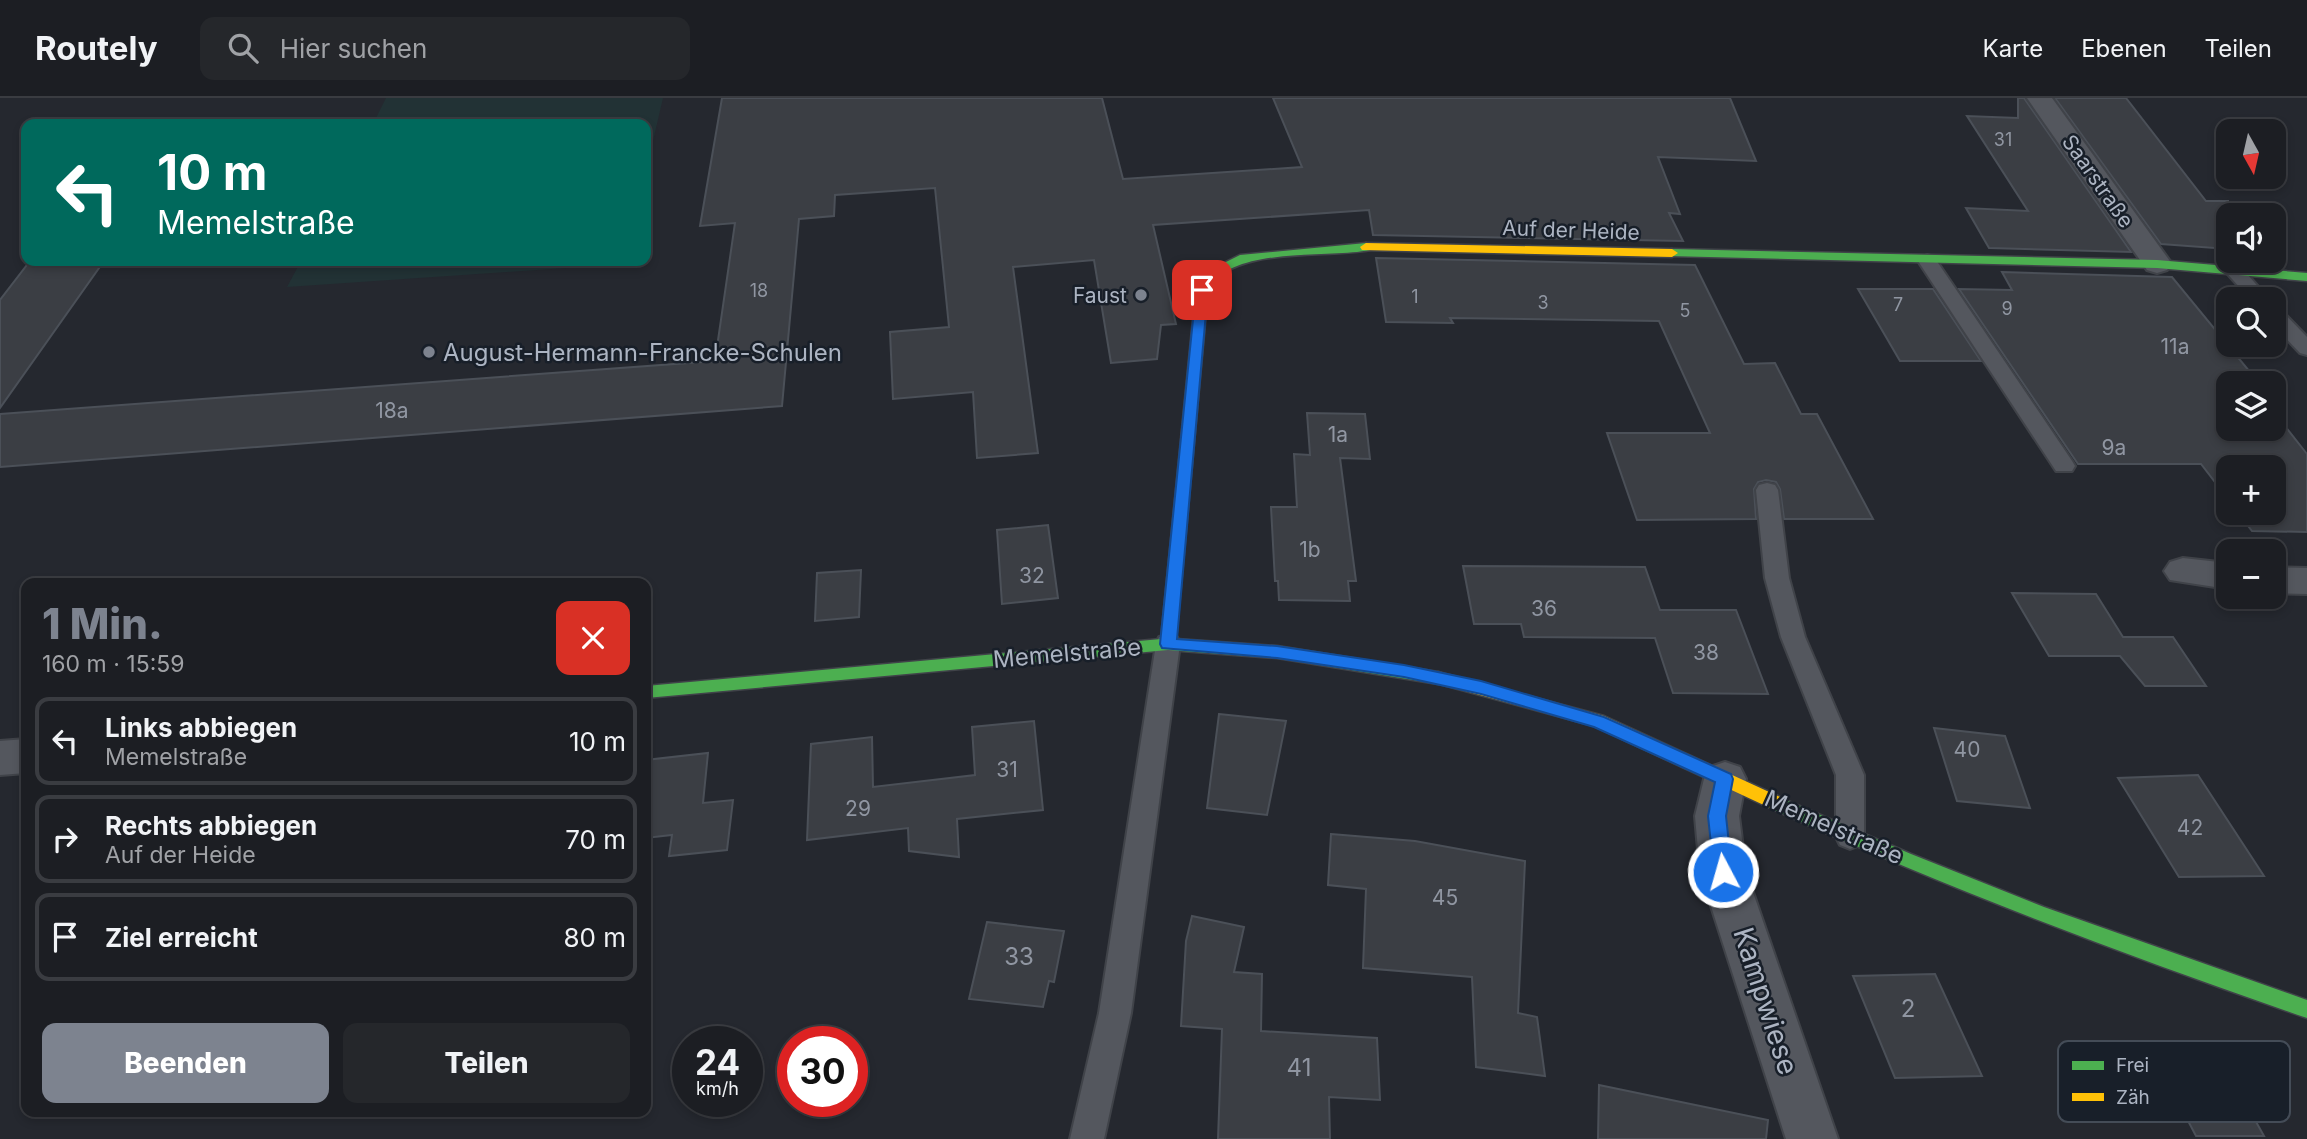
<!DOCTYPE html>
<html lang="de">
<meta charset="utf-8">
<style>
body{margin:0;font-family:Inter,sans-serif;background:#25272b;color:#f1f3f6;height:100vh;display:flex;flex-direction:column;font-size:26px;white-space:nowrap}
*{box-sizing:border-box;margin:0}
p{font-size:23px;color:#a0a2a6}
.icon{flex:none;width:38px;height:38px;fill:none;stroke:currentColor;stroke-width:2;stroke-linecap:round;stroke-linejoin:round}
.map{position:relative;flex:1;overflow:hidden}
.side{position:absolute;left:21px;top:480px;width:630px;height:539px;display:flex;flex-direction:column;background:#1c1e23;border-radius:14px;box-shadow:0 4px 10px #0003,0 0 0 2px #3a3c41}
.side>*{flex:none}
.hud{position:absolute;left:21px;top:21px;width:630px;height:147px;border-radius:14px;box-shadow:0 4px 10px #0003,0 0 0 2px #3a3c41;background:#00695c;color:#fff;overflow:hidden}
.needle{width:46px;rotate:172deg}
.buttons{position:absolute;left:2216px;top:21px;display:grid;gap:14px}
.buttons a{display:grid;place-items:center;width:70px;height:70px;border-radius:14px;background:#1c1e23;box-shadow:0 4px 10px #0003,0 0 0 2px #3a3c41;font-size:35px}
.speed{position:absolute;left:672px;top:928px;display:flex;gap:14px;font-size:35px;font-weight:700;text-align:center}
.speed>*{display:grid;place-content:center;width:91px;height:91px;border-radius:50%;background:#1c1e23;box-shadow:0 4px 10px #0003,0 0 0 2px #3a3c41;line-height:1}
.speed small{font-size:18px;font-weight:400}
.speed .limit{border:10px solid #d22;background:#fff;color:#111}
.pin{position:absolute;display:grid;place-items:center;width:60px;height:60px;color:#fff;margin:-30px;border-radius:14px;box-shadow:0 4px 10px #0006}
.me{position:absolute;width:77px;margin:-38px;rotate:354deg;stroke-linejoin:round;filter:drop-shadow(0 0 5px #0008)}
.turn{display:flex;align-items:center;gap:24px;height:147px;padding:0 21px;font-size:32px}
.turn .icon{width:91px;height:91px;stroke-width:2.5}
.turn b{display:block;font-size:49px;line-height:60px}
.round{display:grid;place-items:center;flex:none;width:74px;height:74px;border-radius:14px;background:#25272b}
.overview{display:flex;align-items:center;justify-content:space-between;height:119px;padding:0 21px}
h1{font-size:42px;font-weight:800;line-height:52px;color:#7d838f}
.primary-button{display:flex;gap:14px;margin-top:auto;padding:14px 21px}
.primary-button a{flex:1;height:80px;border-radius:14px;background:#7d838f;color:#fff;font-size:28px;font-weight:800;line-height:80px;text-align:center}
.primary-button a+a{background:#25272b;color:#f1f3f6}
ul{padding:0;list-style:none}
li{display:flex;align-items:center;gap:21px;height:88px;margin:0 14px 10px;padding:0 7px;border:4px solid #3a3c41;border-radius:14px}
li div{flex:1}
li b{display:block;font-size:26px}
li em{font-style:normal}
header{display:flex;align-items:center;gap:42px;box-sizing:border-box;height:98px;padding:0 35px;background:#1c1e23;border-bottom:2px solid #3a3c41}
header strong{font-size:33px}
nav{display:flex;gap:38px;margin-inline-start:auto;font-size:24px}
.search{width:490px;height:63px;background:#25272b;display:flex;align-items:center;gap:18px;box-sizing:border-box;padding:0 24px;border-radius:14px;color:#a0a2a6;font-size:26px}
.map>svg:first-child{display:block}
.green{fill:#223235}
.building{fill:#3b3e44;stroke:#4b5058;stroke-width:2}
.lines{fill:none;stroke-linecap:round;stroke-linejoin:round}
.lane-casing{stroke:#404349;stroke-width:4}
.street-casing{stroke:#404349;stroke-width:4}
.fast-casing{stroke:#404349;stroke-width:3}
.slow-casing{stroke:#404349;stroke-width:3}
.lane{fill:#54575e;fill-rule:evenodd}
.street{fill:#54575e;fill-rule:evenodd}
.fast{fill:#4caf50;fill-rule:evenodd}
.slow{fill:#ffc107;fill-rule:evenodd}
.route{fill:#1a73e8;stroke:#114b97;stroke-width:2}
.poi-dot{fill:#7d838f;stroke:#181f29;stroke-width:2.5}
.labels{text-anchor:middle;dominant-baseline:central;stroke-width:5;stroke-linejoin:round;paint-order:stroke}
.far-number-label{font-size:18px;fill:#9096a2}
.far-street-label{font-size:21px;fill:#acb4c2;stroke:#181f29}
.far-poi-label{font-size:21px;fill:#acb4c2;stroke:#181f29;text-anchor:end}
.number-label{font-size:21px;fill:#9096a2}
.poi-label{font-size:24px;fill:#acb4c2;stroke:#181f29;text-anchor:start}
.street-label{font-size:24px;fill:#acb4c2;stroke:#181f29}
.near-number-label{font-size:24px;fill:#9096a2}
.near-street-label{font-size:28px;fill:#acb4c2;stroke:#181f29}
.key{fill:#181f29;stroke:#444c57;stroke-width:2}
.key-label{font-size:19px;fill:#acb4c2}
</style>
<header>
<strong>Routely</strong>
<div class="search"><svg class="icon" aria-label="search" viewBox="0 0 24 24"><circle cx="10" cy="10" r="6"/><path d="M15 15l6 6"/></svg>Hier suchen</div>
<nav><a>Karte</a><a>Ebenen</a><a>Teilen</a></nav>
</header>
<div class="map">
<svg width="2307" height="1041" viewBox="0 0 2307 1041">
<rect width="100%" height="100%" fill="#25282f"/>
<g class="green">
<path d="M386 0H663L646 73V26H373Z"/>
<path d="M301 163H624V166L287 189Z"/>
</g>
<g class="building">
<path d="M722 0H1102L1123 81 1302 69 1273 0H1730L1756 63 1658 59 1680 116 1669 115 1683 143 1373 137 1369 112 1153 127 1176 226 1161 227 1157 261 1111 265 1094 162 1013 169 1038 355 977 360 973 294 893 301 890 234 949 229 935 90 835 97 834 118 799 121 782 308 0 369V316L715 263 735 125 700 128Z"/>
<path d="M2018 0H2024L2131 154 1989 150 1966 110 2028 113 1967 18 2018 20Z"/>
<path d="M2055 0H2126L2206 103H2228V151L2161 146Z"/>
<path d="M1376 160 1695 167 1744 266 1775 265 1801 316H1817L1873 421H1784L1780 391 1776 384 1766 382 1758 384 1754 391 1756 421 1637 422 1607 335H1710L1659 223 1450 220 1453 225 1386 224Z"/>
<path d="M30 163H104L0 310V202Z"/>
<path d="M2002 174 2172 179 2259 285H2228V331H2273V313L2307 356V434L2252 433 2238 415H2273V369H2228V401L2201 366H2078L1959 191 2012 192Z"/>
<path d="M1858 191H1933L1981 263H1900Z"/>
<path d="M1307 315 1365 316 1370 361 1340 360 1356 483H1348L1350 503 1279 502 1278 483H1275L1271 409H1297L1294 356 1310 357Z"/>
<path d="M1048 427 1058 500 1002 506 997 432Z"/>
<path d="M1463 468 1645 469 1660 512H1736L1768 596 1673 595 1655 540 1524 539 1521 526H1474Z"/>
<path d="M861 472 859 519 815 523 817 475Z"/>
<path d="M2012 495 2096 496 2123 539H2173L2206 588H2145L2120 558H2049Z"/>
<path d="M1219 616 1286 623 1267 717 1207 710Z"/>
<path d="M1034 623 1043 712 957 721 959 759 909 753 908 730 807 742 811 646 872 639 873 689 975 677 972 629Z"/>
<path d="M1934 630 2005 638 2030 710 1957 703Z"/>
<path d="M708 655 703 705 733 702 727 752 669 758 672 737 646 740V662Z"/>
<path d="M2198 677 2264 778 2179 779 2118 680Z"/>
<path d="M1331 736 1415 743 1525 763 1518 915 1537 919 1545 978 1476 969 1472 879 1363 870 1366 791 1328 787Z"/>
<path d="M1192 818 1244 829 1234 874 1262 876 1261 933 1377 940 1380 1002 1329 999 1330 1041H1218L1222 931 1181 928 1186 843Z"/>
<path d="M987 824 1064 833 1054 884 1049 883 1043 909 969 901Z"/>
<path d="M1935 876 1982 978 1895 980 1853 878Z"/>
<path d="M2166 981H2232L2264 1038H2196Z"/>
<path d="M1599 987 1768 1022 1766 1041H1598Z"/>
</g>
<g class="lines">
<g class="lane-casing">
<g id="lane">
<path d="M1927 157 1934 159 2072 363 2075 368 2072 373H2056L1918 163Z"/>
<path d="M2233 166 2240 168 2269 201H2250L2224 172Z"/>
<path d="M2273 209 2280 211 2307 239V257L2300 255 2273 227Z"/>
<path d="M1767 385 1775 387 1778 392 1789 480 1805 539 1864 677V739L1860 747 1850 751 1840 747 1836 739V677L1781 539 1765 480 1756 392 1759 387Z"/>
<path d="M1168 537 1177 539 1180 546 1131 915 1104 1041H1070L1099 915 1156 546 1159 539Z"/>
</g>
</g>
<g class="street-casing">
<g id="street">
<path d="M2027 0H2052L2172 166 2167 172 2157 175 2147 172Z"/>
<path d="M2183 460 2228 465V491L2170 482 2164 473 2170 464Z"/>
<path d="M2273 469 2307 470V496L2273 495Z"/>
<path d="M26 641V675L0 677V643Z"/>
<path d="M1725 664 1740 669 1746 681 1739 718 1746 774 1838 1041H1786L1700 774 1695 718 1704 681 1710 669Z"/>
</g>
</g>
<g class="fast-casing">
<g id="fast">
<path d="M1366 145 1372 149 1370 152C1326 161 1232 147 1208 192L1176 541 1277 548 1438 574 1444 576 1446 580 1444 584 1438 586 1277 560 1168 552 646 600V588L1161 541 1196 192 1206 174 1240 157Z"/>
<path d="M1672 151 2157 162 2307 175V183L2157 170 1668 158V152Z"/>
<path d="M1774 697 1911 756 2044 809 2307 902V920C2124 857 1944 789 1768 709L1765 704 1768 699Z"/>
</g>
</g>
<g class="slow-casing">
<g id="slow">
<path d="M1366 145 1672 151 1678 155 1672 159 1362 152 1360 149Z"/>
<path d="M1438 574 1604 618 1780 699 1783 704 1780 709 1774 711 1768 709 1594 628 1432 584 1430 580 1432 576Z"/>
</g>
</g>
<use href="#lane" class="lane"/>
<use href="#street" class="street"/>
<use href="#fast" class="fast"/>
<use href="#slow" class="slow"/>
</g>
<path class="route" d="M1202 189 1208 192 1177 541 1277 548 1404 567 1481 583 1604 619 1731 676 1733 681 1726 718 1732 774 1730 780H1716L1714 774 1708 718 1715 684 1594 629 1481 596 1404 579 1277 560 1162 550 1160 546 1196 192Z"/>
<g class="poi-dot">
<circle cx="1141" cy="197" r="7"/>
<circle cx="429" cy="254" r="7"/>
</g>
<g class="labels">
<g class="far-number-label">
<text x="2003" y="41">31</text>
<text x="759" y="192">18</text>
<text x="1415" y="198">1</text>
<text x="1543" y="204">3</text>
<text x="1898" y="206">7</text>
<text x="2007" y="210">9</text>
<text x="1685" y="212">5</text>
</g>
<g class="far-street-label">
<text transform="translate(2098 83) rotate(55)">Saarstraße</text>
<text transform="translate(1571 132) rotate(2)">Auf der Heide</text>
</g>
<g class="far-poi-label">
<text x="1127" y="197">Faust</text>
</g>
<g class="number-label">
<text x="2175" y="248">11a</text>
<text x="392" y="312">18a</text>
<text x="1338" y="336">1a</text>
<text x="2114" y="349">9a</text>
<text x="1310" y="451">1b</text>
<text x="1032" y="477">32</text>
<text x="1544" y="510">36</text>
<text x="1706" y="554">38</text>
<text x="1967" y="651">40</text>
<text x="1007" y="671">31</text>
<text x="858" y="710">29</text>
<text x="2190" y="729">42</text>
<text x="1445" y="799">45</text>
</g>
<g class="poi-label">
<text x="443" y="254">August-Hermann-Francke-Schulen</text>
</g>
<g class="street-label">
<text transform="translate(1067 555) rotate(-5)">Memelstraße</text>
<text transform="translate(1834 729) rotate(24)">Memelstraße</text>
</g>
<g class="near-number-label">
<text x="1019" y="858">33</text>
<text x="1908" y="910">2</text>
<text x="1299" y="969">41</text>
</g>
<g class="near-street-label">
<text transform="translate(1766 903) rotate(72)">Kampwiese</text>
</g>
</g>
<rect x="2058" y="943" width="232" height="81" rx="10" class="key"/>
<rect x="2072" y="963" width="32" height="9" fill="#4caf50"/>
<rect x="2072" y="995" width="32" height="8" fill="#ffc107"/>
<g class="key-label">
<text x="2116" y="974">Frei</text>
<text x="2116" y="1006">Zäh</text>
</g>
</svg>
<div class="buttons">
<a><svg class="needle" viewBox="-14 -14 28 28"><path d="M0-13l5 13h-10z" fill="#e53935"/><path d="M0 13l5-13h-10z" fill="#a0a2a6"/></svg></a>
<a><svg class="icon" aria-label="sound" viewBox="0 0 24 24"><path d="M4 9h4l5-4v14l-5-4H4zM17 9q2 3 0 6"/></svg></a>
<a><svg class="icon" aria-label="search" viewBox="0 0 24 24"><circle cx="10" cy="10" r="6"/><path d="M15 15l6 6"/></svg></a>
<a><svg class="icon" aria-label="layers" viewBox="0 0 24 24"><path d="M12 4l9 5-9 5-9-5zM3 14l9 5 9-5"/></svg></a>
<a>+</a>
<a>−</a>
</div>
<div class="speed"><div>24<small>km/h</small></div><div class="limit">30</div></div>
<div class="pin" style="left:1202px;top:192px;background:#d93025"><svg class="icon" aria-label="arrive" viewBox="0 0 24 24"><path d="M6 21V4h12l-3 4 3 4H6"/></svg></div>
<svg class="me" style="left:1723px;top:774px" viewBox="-20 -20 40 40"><circle r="17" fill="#1a73e8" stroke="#fff" stroke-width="3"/><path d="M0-11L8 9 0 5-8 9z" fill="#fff"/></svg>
<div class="hud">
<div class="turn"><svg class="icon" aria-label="left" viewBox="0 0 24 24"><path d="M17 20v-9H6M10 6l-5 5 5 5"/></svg><div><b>10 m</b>Memelstraße</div></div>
</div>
<section class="side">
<div class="overview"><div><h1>1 Min.</h1><p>160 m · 15:59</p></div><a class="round" style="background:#d93025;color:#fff"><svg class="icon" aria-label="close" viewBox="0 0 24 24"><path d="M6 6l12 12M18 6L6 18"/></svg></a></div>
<ul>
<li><svg class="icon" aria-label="left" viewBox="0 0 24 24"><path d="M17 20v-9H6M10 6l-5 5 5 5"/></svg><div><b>Links abbiegen</b><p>Memelstraße</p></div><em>10 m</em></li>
<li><svg class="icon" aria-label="right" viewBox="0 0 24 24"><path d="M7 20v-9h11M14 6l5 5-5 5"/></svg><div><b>Rechts abbiegen</b><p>Auf der Heide</p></div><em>70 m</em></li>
<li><svg class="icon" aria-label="arrive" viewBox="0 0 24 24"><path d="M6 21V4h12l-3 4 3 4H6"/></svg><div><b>Ziel erreicht</b></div><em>80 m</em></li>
</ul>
<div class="primary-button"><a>Beenden</a><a>Teilen</a></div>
</section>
</div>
